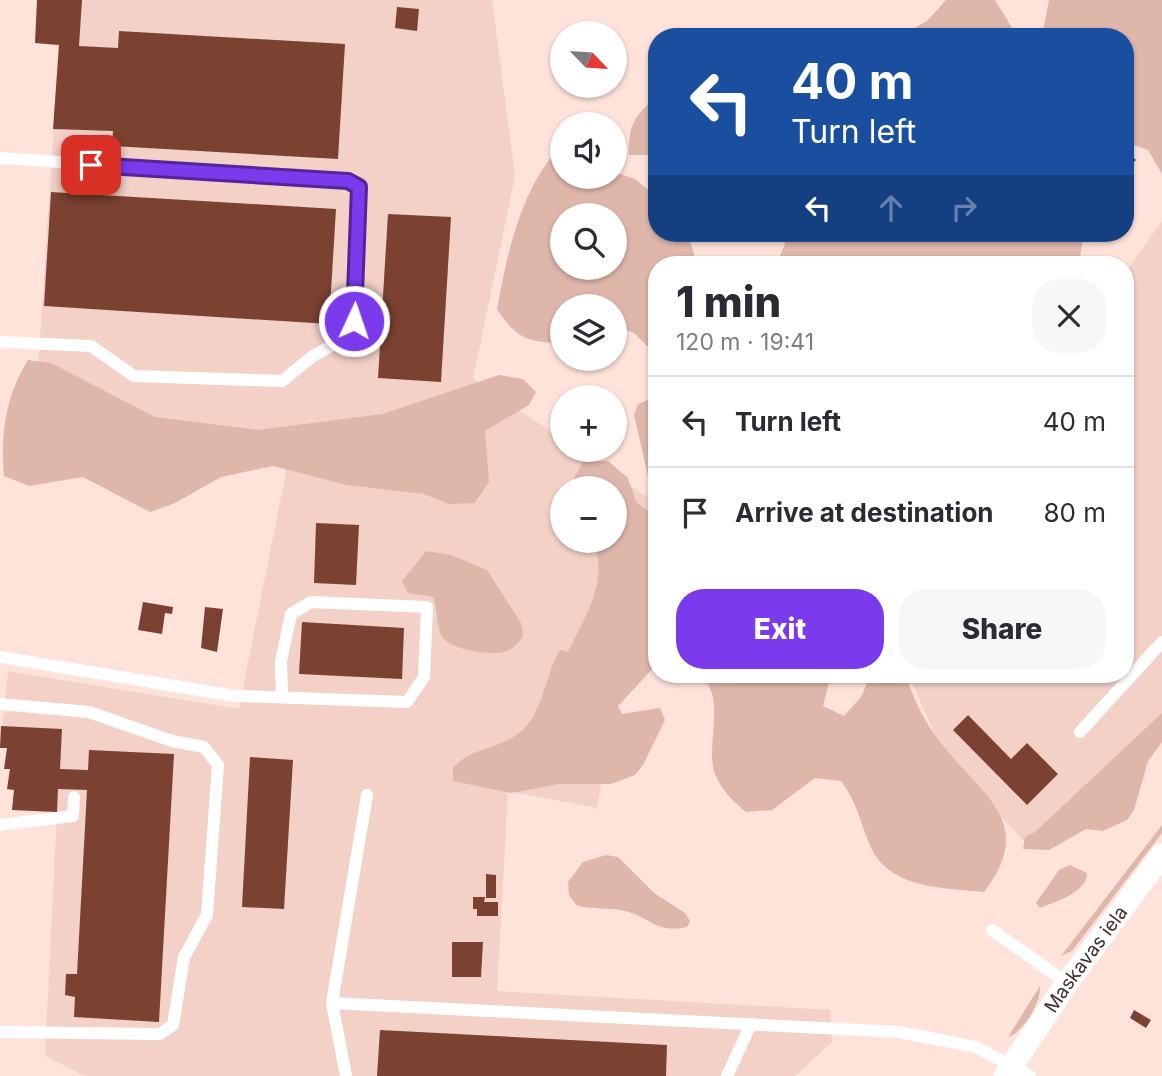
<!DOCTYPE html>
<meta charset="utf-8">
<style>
body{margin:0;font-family:Inter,sans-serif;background:#f7f7f7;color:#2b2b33;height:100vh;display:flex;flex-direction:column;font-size:26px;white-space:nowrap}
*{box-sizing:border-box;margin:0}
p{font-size:23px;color:#7c7c81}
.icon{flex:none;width:38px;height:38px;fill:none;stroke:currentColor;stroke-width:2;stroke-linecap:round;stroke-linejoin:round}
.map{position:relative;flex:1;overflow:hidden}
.sheet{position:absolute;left:648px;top:256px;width:486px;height:427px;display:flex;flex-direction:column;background:#fff;border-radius:28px;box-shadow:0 2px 5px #0004}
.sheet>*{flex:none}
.hud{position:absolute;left:648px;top:28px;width:486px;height:214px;border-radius:28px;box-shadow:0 2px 5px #0004;background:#1a4fa0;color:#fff;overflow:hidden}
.needle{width:46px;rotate:115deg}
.controls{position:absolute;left:550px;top:21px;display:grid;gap:14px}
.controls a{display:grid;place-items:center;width:77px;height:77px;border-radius:50%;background:#fff;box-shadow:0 2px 5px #0004;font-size:35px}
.pin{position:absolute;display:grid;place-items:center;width:60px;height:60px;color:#fff;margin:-30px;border-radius:14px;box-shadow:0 4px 10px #0006}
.me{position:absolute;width:77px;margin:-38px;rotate:3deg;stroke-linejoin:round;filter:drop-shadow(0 0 5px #0008)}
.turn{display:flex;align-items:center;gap:24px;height:147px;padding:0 28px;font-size:32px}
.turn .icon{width:91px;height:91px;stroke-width:2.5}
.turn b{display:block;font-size:49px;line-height:60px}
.lanes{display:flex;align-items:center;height:66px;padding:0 28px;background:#0003;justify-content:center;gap:35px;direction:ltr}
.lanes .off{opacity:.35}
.round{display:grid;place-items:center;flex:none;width:74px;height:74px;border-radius:28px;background:#f7f7f7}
.head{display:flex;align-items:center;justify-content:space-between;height:119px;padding:0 28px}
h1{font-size:42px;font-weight:800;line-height:52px}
.action{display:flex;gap:14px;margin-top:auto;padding:14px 28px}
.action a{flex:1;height:80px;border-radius:28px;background:#7c3aed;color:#fff;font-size:28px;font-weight:800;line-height:80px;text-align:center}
.action a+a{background:#f7f7f7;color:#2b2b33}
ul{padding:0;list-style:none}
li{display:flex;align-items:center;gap:21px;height:91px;padding:0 28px;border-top:2px solid #e1e1e2}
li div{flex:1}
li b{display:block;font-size:26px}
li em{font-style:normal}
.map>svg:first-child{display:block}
.built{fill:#f3d1c7;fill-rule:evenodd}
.green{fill:#dfb6aa;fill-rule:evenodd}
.building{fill:#7b4231}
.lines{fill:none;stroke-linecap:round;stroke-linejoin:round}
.lane{stroke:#fff;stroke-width:12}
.street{stroke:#fff;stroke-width:23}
.route-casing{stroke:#51269a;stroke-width:18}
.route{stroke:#7c3aed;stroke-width:12}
.labels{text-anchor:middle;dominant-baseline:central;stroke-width:7;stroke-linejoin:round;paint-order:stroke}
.street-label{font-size:19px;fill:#3f312d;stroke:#fff}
</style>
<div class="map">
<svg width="1162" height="1076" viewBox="0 0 1162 1076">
<rect width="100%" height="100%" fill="#ffe2da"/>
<g class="built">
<path d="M37 0H492L515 176 473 379 562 439V450H577L654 502 597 808 508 791 497 991 830 1010 832 1042 795 1076H85L45 1056 57 813 12 810 14 790 7 789 10 770 4 769 7 749 0 748 8 671 239 709 293 437 35 414 59 46 35 43ZM562 488H614V541H562Z"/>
<path d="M1162 221V717L1026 843 947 762 911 680 912 674H1125V273Z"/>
</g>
<g class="green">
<path d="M946 0H995L1017 36 1021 37H898L927 21Z"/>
<path d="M1049 0H1162V174L1148 150 1125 142V37H1042Z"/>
<path d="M656 97V155H629C628 125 634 117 656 97Z"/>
<path d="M560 147 562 177H614V172L635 179 656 196V233L688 234 697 264H656V345L647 346 634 333 614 325V306H562L561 343C527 342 516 338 497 309 507 254 521 188 560 147ZM562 215H614V268H562Z"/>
<path d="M789 233H1084L1080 257 1082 264H777Z"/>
<path d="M28 360 51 363 155 417 257 430 383 414 499 375 523 379 536 392 529 405 485 431 489 482 475 503 449 504 424 494 347 485 273 466 221 477 175 503 150 512 83 477 29 486 4 476C0 434 6 395 28 360Z"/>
<path d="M650 399 656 402V479L648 476 634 415 638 404Z"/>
<path d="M608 461 628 478 636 502 656 517V665L618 706 622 714 660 708 665 720 643 765 635 775 611 784H559L511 793 453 781V768C471 747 498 750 519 733 544 714 544 676 560 650L568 652C584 618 611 578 592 541H614V488H572L571 483 583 462Z"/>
<path d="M426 551 451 555 487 570 521 623 523 635C518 645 510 652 498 653 483 654 448 649 441 635 436 624 438 609 433 597L408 593 402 581Z"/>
<path d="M698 674H831L823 706 844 716 861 697 871 674H906C913 699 924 721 940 742 981 795 1038 822 984 892 945 888 887 889 870 845 860 822 857 802 841 781L815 778 772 810 746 812C733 801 722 791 715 774 704 744 729 695 698 674Z"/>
<path d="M1162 713V742L1148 761 1134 810 1127 820 1103 831 1086 829 1049 850 1023 849 1025 837 1035 832Z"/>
<path d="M1162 825V833L1072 951 1061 956Z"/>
<path d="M606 855 618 857 654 893 685 913 690 921 687 927C656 934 650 917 625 911 609 907 592 910 576 905L569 895 568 882 583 862Z"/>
<path d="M1070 865 1087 873C1087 893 1056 901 1040 908L1036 903 1059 870Z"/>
<path d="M1040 986C1041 1003 1024 1031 1008 1037Z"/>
</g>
<g class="building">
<path d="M37 0H82L79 46 118 48 119 31 345 44 338 159 112 146 113 131 53 129 59 45 35 43Z"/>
<path d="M397 7 419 9 417 31 395 28Z"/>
<path d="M1125 150 1136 160 1125 170Z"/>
<path d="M51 192 336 209 329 324 44 306Z"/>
<path d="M388 214 451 217 441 382 378 378Z"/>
<path d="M316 523 359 525 356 585 314 583Z"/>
<path d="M143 602 173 607 172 614 165 613 162 634 138 630Z"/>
<path d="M205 607 223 609 217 652 201 648Z"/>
<path d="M302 622 404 628 402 679 299 674Z"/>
<path d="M968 715 1011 759 1027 743 1058 774 1027 805 953 730Z"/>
<path d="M1 726 62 729 60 769 88 770 89 750 174 754 159 1022 74 1017 75 997 65 995 66 974H77L87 790 58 789 57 812 12 810 14 790 7 789 10 769H4L7 748H0Z"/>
<path d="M250 757 293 760 284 909 242 907Z"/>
<path d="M486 874 496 875V898H486Z"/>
<path d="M473 897H485L484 902H498V916H477V909H473Z"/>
<path d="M452 942H483L481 977H452Z"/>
<path d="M1134 1010 1151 1020 1146 1028 1130 1018Z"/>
<path d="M380 1030 667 1045 666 1076H377Z"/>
</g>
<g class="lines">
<g class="lane">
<path d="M0 158 348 181 359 187 354 321 340 341 313 356 282 381 134 376 91 346 0 342"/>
<path d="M0 657 235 696H241L407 702 424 677 427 607 311 602 291 614 281 661 282 697"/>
<path d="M0 704 89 712 172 741 204 747 218 765 207 915 184 957 173 1025 160 1034 0 1032"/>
<path d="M1080 732 1162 642"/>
<path d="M0 825 73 816 74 797"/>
<path d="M992 930 1067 983"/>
<path d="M332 1003 899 1032 976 1047 1030 1076"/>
<path d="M346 1076 332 1003 367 795"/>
<path d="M727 1076 751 1024"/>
</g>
<path class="street" id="s1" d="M1005 1076 1067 983 1162 855"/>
</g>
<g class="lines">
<g class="route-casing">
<path id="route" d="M91 165 348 181 359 187 354 321"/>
</g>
<use href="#route" class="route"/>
</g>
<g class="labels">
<g class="street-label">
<text stroke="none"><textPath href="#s1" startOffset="142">Maskavas iela</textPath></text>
</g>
</g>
</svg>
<div class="controls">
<a><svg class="needle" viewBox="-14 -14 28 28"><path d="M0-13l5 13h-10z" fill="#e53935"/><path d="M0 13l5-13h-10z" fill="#7c7c81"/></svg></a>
<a><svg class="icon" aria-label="sound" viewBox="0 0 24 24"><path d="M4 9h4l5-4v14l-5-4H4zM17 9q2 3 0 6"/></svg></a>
<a><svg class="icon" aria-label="search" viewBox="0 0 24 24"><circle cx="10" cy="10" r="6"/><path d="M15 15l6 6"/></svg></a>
<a><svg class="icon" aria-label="layers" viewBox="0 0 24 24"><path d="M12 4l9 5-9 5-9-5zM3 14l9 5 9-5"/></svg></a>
<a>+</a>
<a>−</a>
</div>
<div class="pin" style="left:91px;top:165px;background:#d93025"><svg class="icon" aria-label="arrive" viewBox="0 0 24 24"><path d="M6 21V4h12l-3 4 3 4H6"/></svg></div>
<svg class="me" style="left:354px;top:321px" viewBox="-20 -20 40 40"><circle r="17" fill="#7c3aed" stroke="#fff" stroke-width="3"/><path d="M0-11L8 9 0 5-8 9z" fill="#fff"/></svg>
<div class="hud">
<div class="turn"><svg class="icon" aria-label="left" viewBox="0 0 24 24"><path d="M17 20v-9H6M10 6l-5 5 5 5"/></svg><div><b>40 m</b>Turn left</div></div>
<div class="lanes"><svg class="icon" aria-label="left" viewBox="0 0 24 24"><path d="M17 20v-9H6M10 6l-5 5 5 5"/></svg><svg class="icon off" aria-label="ahead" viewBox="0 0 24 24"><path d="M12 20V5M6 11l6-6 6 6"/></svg><svg class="icon off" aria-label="right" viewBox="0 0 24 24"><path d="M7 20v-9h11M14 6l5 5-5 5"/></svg></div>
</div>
<section class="sheet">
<div class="head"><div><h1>1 min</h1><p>120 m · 19:41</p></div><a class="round"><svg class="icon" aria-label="close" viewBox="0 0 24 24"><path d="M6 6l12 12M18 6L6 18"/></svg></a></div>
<ul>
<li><svg class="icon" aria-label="left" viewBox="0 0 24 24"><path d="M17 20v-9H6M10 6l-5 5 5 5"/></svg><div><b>Turn left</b></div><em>40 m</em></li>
<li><svg class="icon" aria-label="arrive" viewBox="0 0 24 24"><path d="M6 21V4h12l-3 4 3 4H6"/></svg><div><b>Arrive at destination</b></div><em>80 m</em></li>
</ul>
<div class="action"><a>Exit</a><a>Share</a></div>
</section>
</div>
